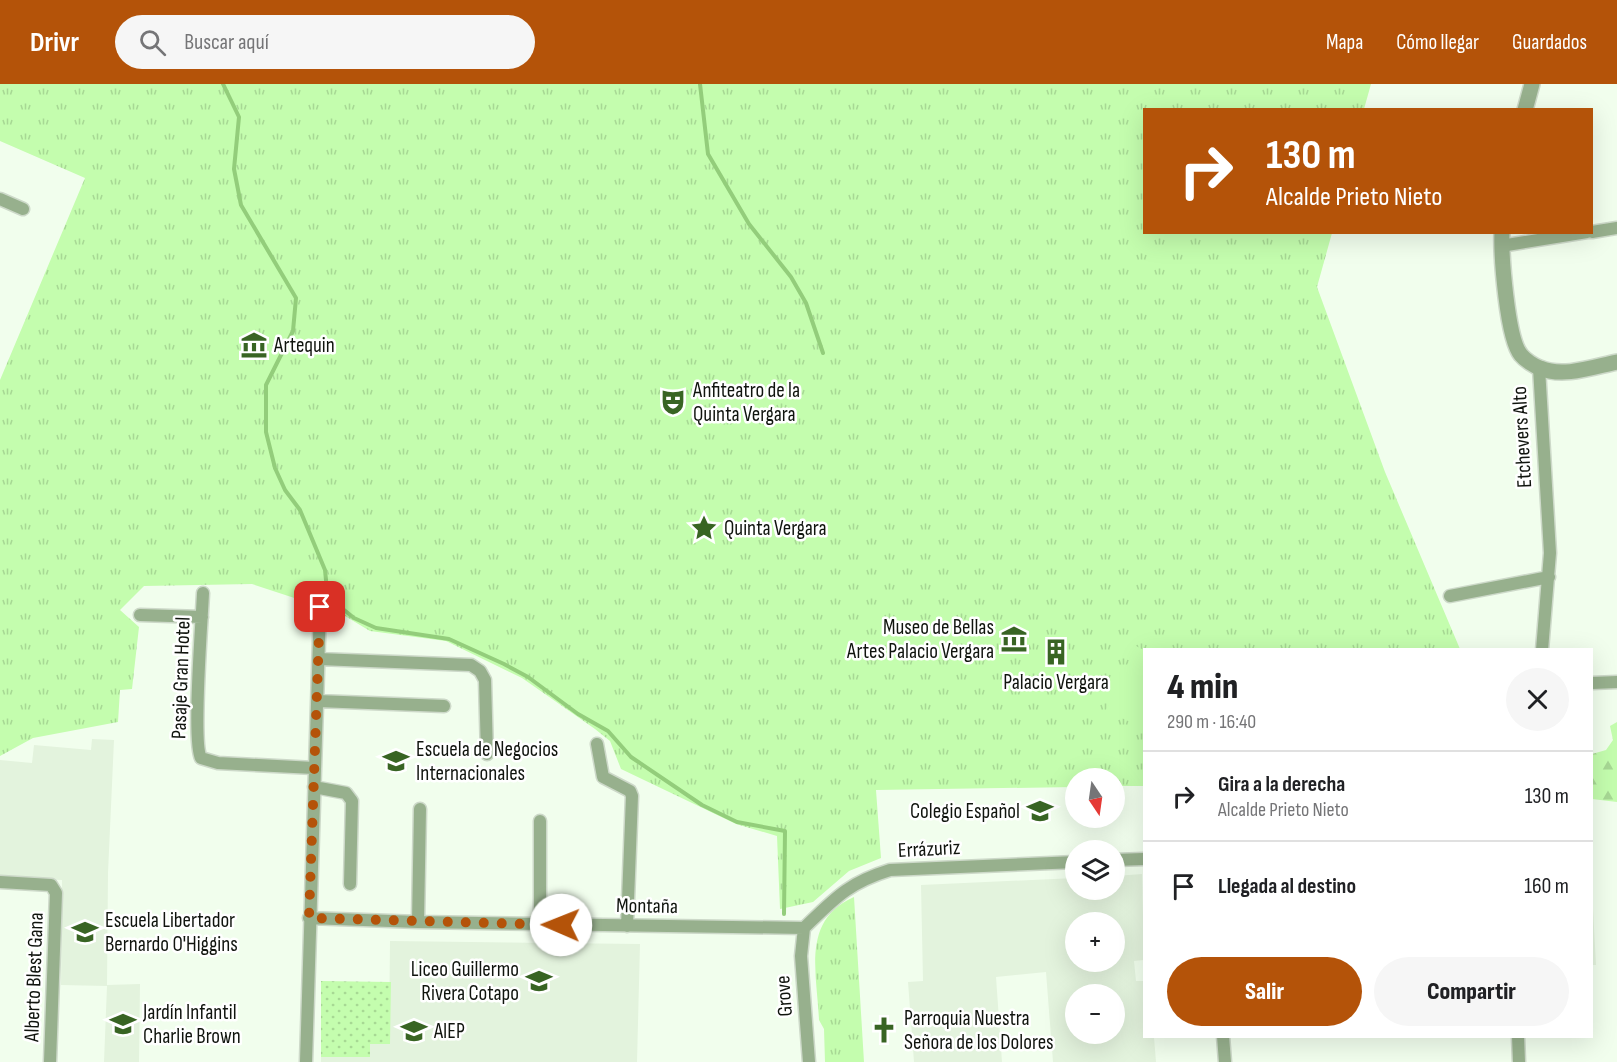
<!DOCTYPE html>
<html lang="es">
<meta charset="utf-8">
<style>
:root{--surface:#fff;--page:#f6f6f6;--text:#202124;--muted:#757577;--line:#e0e0e0;--accent:#b45309}
body{margin:0;font-family:"Sofia Sans Condensed",sans-serif;background:var(--page);color:var(--text);height:100vh;display:flex;flex-direction:column;font-size:22px;white-space:nowrap}
*{box-sizing:border-box;margin:0}
p{font-size:20px;color:var(--muted)}
.icon{flex:none;width:33px;height:33px;fill:none;stroke:currentColor;stroke-width:2;stroke-linecap:round;stroke-linejoin:round}
.map{position:relative;flex:1;overflow:hidden}
.drawer{position:absolute;left:1143px;top:564px;width:450px;height:390px;display:flex;flex-direction:column;background:var(--surface);border-radius:0px;box-shadow:0 6px 24px #0002}
.drawer>*{flex:none}
.banner{position:absolute;left:1143px;top:24px;width:450px;height:126px;border-radius:0px;box-shadow:0 6px 24px #0002;background:#b45309;color:#fff;overflow:hidden}
.needle{width:39px;rotate:167deg}
.tools{position:absolute;left:1065px;top:684px;display:grid;gap:12px}
.tools a{display:grid;place-items:center;width:60px;height:60px;border-radius:50%;background:var(--surface);box-shadow:0 6px 24px #0002;font-size:30px}
.pin{position:absolute;display:grid;place-items:center;width:51px;height:51px;color:#fff;margin:-26px;border-radius:12px;box-shadow:0 3px 9px #0006}
.me{position:absolute;width:66px;margin:-33px;rotate:271deg;stroke-linejoin:round;filter:drop-shadow(0 0 4px #0008)}
.turn{display:flex;align-items:center;gap:21px;height:126px;padding:0 24px;font-size:27px}
.turn .icon{width:78px;height:78px;stroke-width:2.5}
.turn b{display:block;font-size:42px;line-height:51px}
.round{display:grid;place-items:center;flex:none;width:63px;height:63px;border-radius:32px;background:var(--page)}
.headline{display:flex;align-items:center;justify-content:space-between;height:102px;padding:0 24px}
h1{font-size:36px;font-weight:800;line-height:45px}
.button{display:flex;gap:12px;margin-top:auto;padding:12px 24px}
.button a{flex:1;height:69px;border-radius:36px;background:var(--accent);color:#fff;font-size:24px;font-weight:800;line-height:69px;text-align:center}
.button a+a{background:var(--page);color:var(--text)}
ul{padding:0;list-style:none}
li{display:flex;align-items:center;gap:18px;height:90px;padding:0 24px;border-top:2px solid var(--line)}
li div{flex:1}
li b{display:block;font-size:22px}
li em{font-style:normal}
header{display:flex;align-items:center;gap:36px;box-sizing:border-box;height:84px;padding:0 30px;background:var(--accent);color:#fff}
header strong{font-size:28px}
nav{display:flex;gap:33px;margin-inline-start:auto;font-size:21px}
.search{width:420px;height:54px;background:var(--page);display:flex;align-items:center;gap:15px;box-sizing:border-box;padding:0 21px;border-radius:33px;color:var(--muted);font-size:22px}
.map>svg:first-child{display:block}
</style>
<header>
<strong>Drivr</strong>
<div class="search"><svg class="icon" aria-label="search" viewBox="0 0 24 24"><circle cx="10" cy="10" r="6"/><path d="M15 15l6 6"/></svg>Buscar aquí</div>
<nav><a>Mapa</a><a>Cómo llegar</a><a>Guardados</a></nav>
</header>
<div class="map">
<svg width="1617" height="978" viewBox="0 0 1617 978">
<defs>
<pattern id="grass-dots" width="8" height="8" patternUnits="userSpaceOnUse" patternTransform="scale(1.5)"><rect width="8" height="8" fill="#c4fdae"/><path d="M2 2h.1M6 6h.1" fill="none" stroke="#a7d894" stroke-width="1.8" stroke-linecap="round"/></pattern>
<pattern id="forest-firs" width="22" height="20" patternUnits="userSpaceOnUse" patternTransform="scale(1.5)"><rect width="22" height="20" fill="#c4fdae"/><path d="M5 1l3.5 6h-7zM16 11l3.5 6h-7z" fill="#a7d894"/></pattern>
<pattern id="park-tufts" width="24" height="20" patternUnits="userSpaceOnUse" patternTransform="scale(1.5)"><rect width="24" height="20" fill="#c4fdae"/><path d="M3 7l-1-3M5 7V3M7 7l1-3M15 17l-1-3M17 17v-4M19 17l1-3" fill="none" stroke="#a7d894"/></pattern>
</defs>
<rect width="100%" height="100%" fill="#f1feed"/>
<path fill="#e3f3dd" fill-rule="evenodd" d="M92 655 114 656 108 789 107 901 140 900 139 978H104L107 902 61 901 62 796 0 794V676L32 679 34 661 91 666Z
M1142 790 1144 876 1134 877 1136 897H1144V952L1154 953 1156 978H1053L1046 888 996 893 1002 978H914L908 898 923 897 921 801 1075 794 1076 806H1114L1115 792ZM1076 838H1114V878H1076ZM1114 910V950H1076V910Z
M1592 806 1596 881H1592Z
M390 857 640 860 637 978H321V973H369L370 960H389Z"/>
<path fill="url(#grass-dots)" d="M321 897 391 898 390 960H370V973H321Z"/>
<path fill="url(#forest-firs)" d="M1617 638V718L1592 715V670L1606 666 1613 656 1610 642Z"/>
<path fill="url(#park-tufts)" d="M0 0H1371L1364 25 1144 26V148L1332 149 1317 203 1385 388 1460 565 1144 566V702H1115L1114 694H1076L1075 703 876 706 881 774 849 787 813 818 780 825 777 752 736 740 621 685 610 657 595 645 522 594 446 557 370 547 340 529 252 500 144 502 120 526 139 543 132 605 120 606 118 638 33 654 0 672V296L85 94 0 57Z
M854 813 864 978H825L824 945 819 936C817 889 801 836 854 813Z"/>
<path fill="#c4fdae" d="M1136 562 1144 566V645L1106 626Z"/>
<g fill="none" stroke-linecap="round" stroke-linejoin="round">
<path stroke="#93cd7b" stroke-width="4" d="M223 0 239 33 234 85 241 121 296 214 293 247 266 301V348L275 384 285 406 300 426 325 486 327 506 333 517 354 534 376 544 449 555 504 580 528 593 578 630 608 647 631 673 702 721 737 738 785 747 784 830
M700 0 708 70 749 140 791 193 806 219 823 269"/>
<g stroke="#cdd9c9" stroke-width="15">
<path id="minor" d="M0 115 23 125
M1592 148 1617 144
M1501 162 1587 148
M1539 284 1550 469 1542 566
M203 509C202 535 192 658 201 674L218 679 314 684
M1450 512 1549 493
M140 531 202 533
M319 575 471 581 480 587 485 596 487 670
M1592 599 1617 598
M318 617 444 622
M597 660 603 693 630 707 632 712 627 842
M314 703 346 709 352 717 350 800
M1114 776 1144 775
M0 798 51 801 56 809 50 978
M309 834 418 838 804 844
M418 838 420 725
M540 840V737
M804 844C835 814 848 799 890 786L1076 778
M804 844 801 872 809 978
M1223 952 1225 978
M1518 952 1519 978
M306 978 320 523"/>
</g>
<g stroke="#cdd9c9" stroke-width="18">
<path id="tertiary" d="M1525 26 1532 0
M1502 148C1501 171 1507 255 1521 271 1525 276 1534 282 1540 284 1563 294 1593 283 1617 278"/>
</g>
<use href="#minor" stroke="#97b08d" stroke-width="12"/>
<use href="#tertiary" stroke="#97b08d" stroke-width="15"/>
</g>
<g fill="none" stroke-linecap="round" stroke-linejoin="round">
<path stroke="#b45309" stroke-width="10" stroke-dasharray="0 18" d="M320 523 309 834 561 841"/>
</g>
<defs>
<g id="museum-bare" transform="scale(2.07)"><path d="M0-6L6-3V-2H-6V-3ZM-5-1h2V3h-2ZM-1-1h2V3h-2ZM3-1h2V3H3ZM-6 4H6V6H-6Z" fill="#386423" stroke="#fff" stroke-width="2.5" paint-order="stroke"/></g>
<g id="theatre-bare" transform="scale(2.07)"><path d="M-5-5.5Q0-4 5-5.5V0Q5 5 0 6Q-5 5-5 0ZM-3.3-2.5H-1v1.5H-3.3ZM1-2.5H3.3v1.5H1ZM-2.8 1Q0 5.5 2.8 1Z" fill="#386423" stroke="#fff" stroke-width="2.5" paint-order="stroke"/></g>
<g id="sight-bare" transform="scale(2.07)"><path d="M0-6L1.8-2.2L6-1.7L2.9 1.2L3.7 5.4L0 3.3L-3.7 5.4L-2.9 1.2L-6-1.7L-1.8-2.2Z" fill="#386423" stroke="#fff" stroke-width="2.5" paint-order="stroke"/></g>
<g id="building-bare" transform="scale(2.07)"><path d="M-4-6H4V6H1V3H-1V6H-4ZM-2.5-4.3h1.7v1.8h-1.7ZM.8-4.3h1.7v1.8H.8ZM-2.5-1h1.7V.8h-1.7ZM.8-1h1.7V.8H.8Z" fill="#386423" stroke="#fff" stroke-width="2.5" paint-order="stroke"/></g>
<g id="university-bare" transform="scale(2.07)"><path d="M0-5L7-2L0 1L-7-2ZM-4 1L0 2.5L4 1V4Q0 6-4 4Z" fill="#386423" stroke="#fff" stroke-width="2.5" paint-order="stroke"/></g>
<g id="school-bare" transform="scale(2.07)"><path d="M0-5L7-2L0 1L-7-2ZM-4 1L0 2.5L4 1V4Q0 6-4 4Z" fill="#386423" stroke="#fff" stroke-width="2.5" paint-order="stroke"/></g>
<g id="church-bare" transform="scale(2.07)"><path d="M-1.2-6h2.4v3.5h3.3v2.4h-3.3V6h-2.4V-.1h-3.3v-2.4h3.3Z" fill="#386423" stroke="#fff" stroke-width="2.5" paint-order="stroke"/></g>
</defs>
<g fill-rule="evenodd">
<use href="#museum-bare" x="254" y="261"/>
<use href="#theatre-bare" x="673" y="318"/>
<use href="#sight-bare" x="704" y="444"/>
<use href="#museum-bare" x="1014" y="555"/>
<use href="#building-bare" x="1056" y="568"/>
<use href="#university-bare" x="396" y="677"/>
<use href="#school-bare" x="1040" y="727"/>
<use href="#school-bare" x="85" y="848"/>
<use href="#school-bare" x="539" y="897"/>
<use href="#school-bare" x="123" y="940"/>
<use href="#church-bare" x="884" y="946"/>
<use href="#university-bare" x="414" y="947"/>
</g>
<g text-anchor="middle" dominant-baseline="central" stroke-width="5" stroke-linejoin="round" paint-order="stroke">
<g font-size="21" fill="#10140e" stroke="#fff" text-anchor="start">
<text x="274" y="261">Artequin</text>
<text x="693" y="306">Anfiteatro de la<tspan x="693" dy="24">Quinta Vergara</tspan></text>
<text x="724" y="444">Quinta Vergara</text>
<text x="994" y="543" text-anchor="end">Museo de Bellas<tspan x="994" dy="24">Artes Palacio Vergara</tspan></text>
<text x="1056" y="598" text-anchor="middle">Palacio Vergara</text>
<text x="416" y="665">Escuela de Negocios<tspan x="416" dy="24">Internacionales</tspan></text>
<text x="1020" y="727" text-anchor="end">Colegio Español</text>
<text x="105" y="836">Escuela Libertador<tspan x="105" dy="24">Bernardo O'Higgins</tspan></text>
<text x="519" y="885" text-anchor="end">Liceo Guillermo<tspan x="519" dy="24">Rivera Cotapo</tspan></text>
<text x="143" y="928">Jardín Infantil<tspan x="143" dy="24">Charlie Brown</tspan></text>
<text x="904" y="934">Parroquia Nuestra<tspan x="904" dy="24">Señora de los Dolores</tspan></text>
<text x="434" y="947">AIEP</text>
</g>
<g font-size="21" fill="#10140e" stroke="#fff">
<text transform="translate(1522 353) rotate(-93)">Etchevers Alto</text>
<text transform="translate(181 594) rotate(-88)">Pasaje Gran Hotel</text>
<text transform="translate(929 765) rotate(-3)">Errázuriz</text>
<text transform="translate(647 822) rotate(1)">Montaña</text>
<text transform="translate(34 893) rotate(-88)">Alberto Blest Gana</text>
<text transform="translate(784 912) rotate(-94)">Grove</text>
</g>
</g>
</svg>
<div class="tools">
<a><svg class="needle" viewBox="-14 -14 28 28"><path d="M0-13l5 13h-10z" fill="#e53935"/><path d="M0 13l5-13h-10z" fill="#757577"/></svg></a>
<a><svg class="icon" aria-label="layers" viewBox="0 0 24 24"><path d="M12 4l9 5-9 5-9-5zM3 14l9 5 9-5"/></svg></a>
<a>+</a>
<a>−</a>
</div>
<div class="pin" style="left:320px;top:523px;background:#d93025"><svg class="icon" aria-label="arrive" viewBox="0 0 24 24"><path d="M6 21V4h12l-3 4 3 4H6"/></svg></div>
<svg class="me" style="left:561px;top:841px" viewBox="-20 -20 40 40"><circle r="19" fill="#fff"/><path d="M0-13L10 11 0 6-10 11z" fill="#b45309"/></svg>
<div class="banner">
<div class="turn"><svg class="icon" aria-label="right" viewBox="0 0 24 24"><path d="M7 20v-9h11M14 6l5 5-5 5"/></svg><div><b>130 m</b>Alcalde Prieto Nieto</div></div>
</div>
<section class="drawer">
<div class="headline"><div><h1>4 min</h1><p>290 m · 16:40</p></div><a class="round"><svg class="icon" aria-label="close" viewBox="0 0 24 24"><path d="M6 6l12 12M18 6L6 18"/></svg></a></div>
<ul>
<li><svg class="icon" aria-label="right" viewBox="0 0 24 24"><path d="M7 20v-9h11M14 6l5 5-5 5"/></svg><div><b>Gira a la derecha</b><p>Alcalde Prieto Nieto</p></div><em>130 m</em></li>
<li><svg class="icon" aria-label="arrive" viewBox="0 0 24 24"><path d="M6 21V4h12l-3 4 3 4H6"/></svg><div><b>Llegada al destino</b></div><em>160 m</em></li>
</ul>
<div class="button"><a>Salir</a><a>Compartir</a></div>
</section>
</div>
